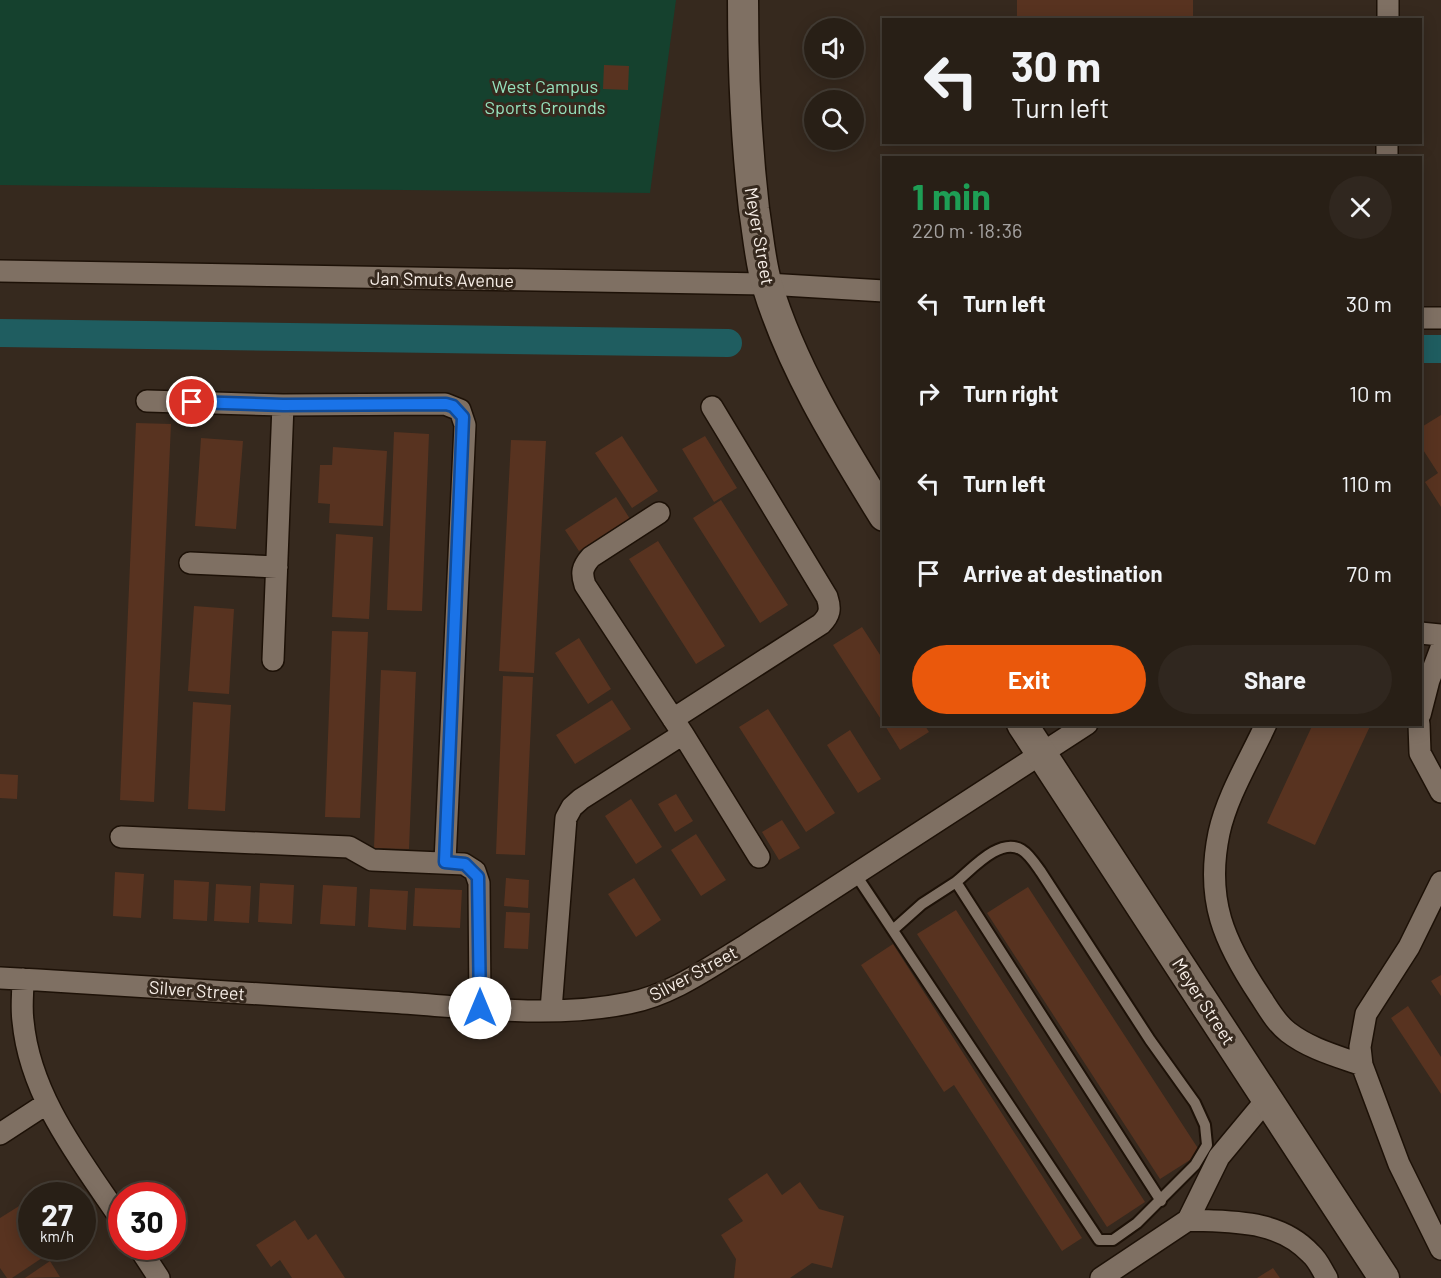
<!DOCTYPE html>
<meta charset="utf-8">
<style>
:root{--surface:#281f16;--page:#30271f;--text:#f1f3f6;--muted:#a5a2a1;--line:#443d35;--accent:#ea580c}
body{margin:0;font-family:Barlow,sans-serif;background:var(--page);color:var(--text);height:100vh;display:flex;flex-direction:column;font-size:22px;white-space:nowrap}
*{box-sizing:border-box;margin:0}
p{font-size:20px;color:var(--muted)}
.icon{flex:none;width:33px;height:33px;fill:none;stroke:currentColor;stroke-width:2;stroke-linecap:round;stroke-linejoin:round}
.map{position:relative;flex:1;overflow:hidden}
.drawer{position:absolute;left:882px;top:156px;width:540px;height:570px;display:flex;flex-direction:column;background:var(--surface);border-radius:0px;box-shadow:0 3px 15px #0003,0 0 0 2px var(--line)}
.drawer>*{flex:none}
.hud{position:absolute;left:882px;top:18px;width:540px;height:126px;border-radius:0px;box-shadow:0 3px 15px #0003,0 0 0 2px var(--line);background:#281f16;color:var(--text);overflow:hidden}
.buttons{position:absolute;left:804px;top:18px;display:grid;gap:12px}
.buttons a{display:grid;place-items:center;width:60px;height:60px;border-radius:50%;background:var(--surface);box-shadow:0 3px 15px #0003,0 0 0 2px var(--line);font-size:30px}
.speed{position:absolute;left:18px;top:1182px;display:flex;gap:12px;font-size:30px;font-weight:700;text-align:center}
.speed>*{display:grid;place-content:center;width:78px;height:78px;border-radius:50%;background:var(--surface);box-shadow:0 3px 15px #0003,0 0 0 2px var(--line);line-height:1}
.speed small{font-size:15px;font-weight:400}
.speed .limit{border:9px solid #d22;background:#fff;color:#111}
.pin{position:absolute;display:grid;place-items:center;width:51px;height:51px;color:#fff;margin:-26px;border:3px solid #fff;border-radius:50%;box-shadow:0 2px 6px #0007}
.me{position:absolute;width:66px;margin:-33px;rotate:0deg;stroke-linejoin:round;filter:drop-shadow(0 0 4px #0008)}
.turn{display:flex;align-items:center;gap:21px;height:126px;padding:0 30px;font-size:27px}
.turn .icon{width:78px;height:78px;stroke-width:2.5}
.turn b{display:block;font-size:42px;line-height:51px}
.round{display:grid;place-items:center;flex:none;width:63px;height:63px;border-radius:32px;background:var(--page)}
.head{display:flex;align-items:center;justify-content:space-between;height:102px;padding:0 30px}
h1{font-size:36px;font-weight:700;line-height:45px;color:#1e9e55}
.cta{display:flex;gap:12px;margin-top:auto;padding:12px 30px}
.cta a{flex:1;height:69px;border-radius:36px;background:var(--accent);color:#fff;font-size:24px;font-weight:700;line-height:69px;text-align:center}
.cta a+a{background:var(--page);color:var(--text)}
ul{padding:0;list-style:none}
li{display:flex;align-items:center;gap:18px;height:90px;padding:0 30px}
li div{flex:1}
li b{display:block;font-size:22px}
li em{font-style:normal}
.map>svg:first-child{display:block}
</style>
<div class="map">
<svg width="1441" height="1278" viewBox="0 0 1441 1278">
<rect width="100%" height="100%" fill="#36291e"/>
<path fill="#15412e" d="M0 0H676L650 193 0 185Z"/>
<g fill="none" stroke-linecap="round" stroke-linejoin="round">
<path stroke="#1f5d60" stroke-width="28" d="M0 333 728 343
M1420 349H1441"/>
</g>
<path fill="#583320" d="M1017 0H1193V20H1017Z
M604 65 629 66 628 90 603 89Z
M1441 415V507L1425 482 1438 473 1420 445V428Z
M136 423 171 424 154 802 120 800Z
M394 432 429 434 422 611 387 610Z
M622 436 658 491 632 508 595 453Z
M705 436 737 488 714 502 682 449Z
M201 438 243 441 236 529 195 526Z
M511 440 546 441 534 673 499 671Z
M333 447 387 451 383 526 329 523 330 504 318 503 320 465H332Z
M616 497 630 519 579 551 565 530Z
M721 500 788 605 760 623 693 518Z
M336 534 373 537 369 619 332 617Z
M658 541 725 646 696 664 629 559Z
M194 606 234 609 229 694 188 691Z
M862 627 884 661V724L833 645Z
M332 631 368 632 360 818 325 817Z
M579 638 611 689 588 704 555 653Z
M381 670 416 672 409 849 374 848Z
M503 676 533 677 525 855 496 854Z
M612 700 631 729 575 764 556 735Z
M193 702 231 705 225 811 188 809Z
M768 709 835 813 806 832 739 727Z
M884 724H924L929 732 900 750Z
M1313 724H1371L1315 845 1267 823Z
M850 730 881 779 858 793 827 745Z
M0 774 18 775 17 799 0 798Z
M676 794 693 821 675 832 658 804Z
M631 799 662 847 636 864 605 816Z
M782 820 800 848 779 860 762 832Z
M696 834 726 880 701 896 671 850Z
M115 872 144 874 141 918 113 916Z
M506 878 529 880 528 908 504 906Z
M634 878 661 920 636 937 608 894Z
M174 880 209 882 207 921 173 919Z
M260 883 294 885 292 924 258 922Z
M216 884 251 886 249 923 214 921Z
M323 885 357 887 355 926 320 924Z
M1028 887 1201 1153 1160 1179 987 913Z
M415 888 462 890 460 928 413 926Z
M370 889 408 891 406 930 368 927Z
M956 910 1145 1202 1107 1227 917 934Z
M506 912 530 913 528 949 504 948Z
M893 944 1082 1238 1062 1251 954 1085 944 1092 861 965Z
M1441 975V996L1431 981Z
M1408 1006 1441 1057V1094L1391 1018Z
M767 1173 782 1195 800 1182 819 1209 844 1216 832 1268 812 1263 790 1278H734L736 1259 721 1235 743 1221 728 1199Z
M32 1198V1246H60L12 1278H7L0 1268V1218Z
M295 1220 308 1240 316 1234 345 1278H292L280 1260 271 1267 256 1245Z
M50 1261 60 1277 25 1278Z
M1273 1268 1280 1278H1257Z"/>
<g fill="none" stroke-linecap="round" stroke-linejoin="round">
<g stroke="#1d1107" stroke-width="14">
<path id="lane" d="M856 875 1099 1240H1113L1137 1223 1195 1165 1207 1145 1205 1125 1195 1103 1150 1040 1041 872C1036 865 1029 854 1022 850 1000 836 971 870 956 882L1161 1201
M894 929 922 904 956 882"/>
</g>
<g stroke="#1d1107" stroke-width="24">
<path id="street" d="M1388 20V0
M1387 158V142
M0 271 767 284 884 291
M1420 318H1441
M147 401 283 405 445 404 460 410 465 425 445 862
M659 513 591 557C582 567 581 573 585 585L683 734 759 857
M190 563 277 567
M1420 633 1441 635
M273 660 283 405
M1420 715 1429 680 1441 648
M673 719 821 624C830 615 831 609 827 597L712 407
M1266 724C1250 759 1227 796 1219 833 1205 900 1224 942 1260 996 1268 1008 1276 1023 1288 1032 1310 1049 1337 1056 1362 1065
M1419 724 1420 753 1441 792
M121 837 349 847 372 860 464 864 475 871 479 883 480 1008
M1441 882 1409 947 1366 1014 1360 1047 1362 1065 1399 1164 1441 1249
M0 978C130 985 260 994 389 1002 468 1007 552 1019 629 1003 671 995 707 969 743 947L1087 724
M23 979C23 993 21 1007 23 1021 30 1097 81 1160 122 1221
M551 1010 566 818 572 807 581 799 683 734
M0 1134 46 1104
M1188 1220C1231 1222 1279 1219 1311 1254 1318 1260 1322 1270 1327 1278
M138 1246 159 1278
M1101 1278 1188 1220 1219 1157 1268 1098"/>
</g>
<g stroke="#1d1107" stroke-width="33">
<path id="secondary" d="M743 0C743 70 746 139 754 209 758 234 760 261 767 285 792 368 839 443 884 516
M1022 724 1384 1278"/>
</g>
<use href="#lane" stroke="#7f7063" stroke-width="10"/>
<use href="#street" stroke="#7f7063" stroke-width="21"/>
<use href="#secondary" stroke="#7f7063" stroke-width="30"/>
</g>
<g fill="none" stroke-linecap="round" stroke-linejoin="round">
<g stroke="#114b97" stroke-width="15">
<path id="route" d="M192 402 283 405 446 404 453 406 463 417 445 862 465 864 478 877 480 1008"/>
</g>
<use href="#route" stroke="#1a73e8" stroke-width="10"/>
</g>
<g text-anchor="middle" dominant-baseline="central" stroke-width="6" stroke-linejoin="round" paint-order="stroke">
<g font-size="18" fill="#96e2bd" stroke="#36291e">
<text x="545" y="86">West Campus<tspan x="545" dy="21">Sports Grounds</tspan></text>
</g>
<g font-size="18" fill="#f8efe8" stroke="#36291e">
<text transform="translate(760 236) rotate(80)">Meyer Street</text>
<text transform="translate(442 279) rotate(1)">Jan Smuts Avenue</text>
<text transform="translate(693 973) rotate(-28)">Silver Street</text>
<text transform="translate(197 990) rotate(4)">Silver Street</text>
<text transform="translate(1204 1001) rotate(57)">Meyer Street</text>
</g>
</g>
</svg>
<div class="buttons">
<a><svg class="icon" aria-label="sound" viewBox="0 0 24 24"><path d="M4 9h4l5-4v14l-5-4H4zM17 9q2 3 0 6"/></svg></a>
<a><svg class="icon" aria-label="search" viewBox="0 0 24 24"><circle cx="10" cy="10" r="6"/><path d="M15 15l6 6"/></svg></a>
</div>
<div class="speed"><div>27<small>km/h</small></div><div class="limit">30</div></div>
<div class="pin" style="left:192px;top:402px;background:#d93025"><svg class="icon" aria-label="arrive" viewBox="0 0 24 24"><path d="M6 21V4h12l-3 4 3 4H6"/></svg></div>
<svg class="me" style="left:480px;top:1008px" viewBox="-20 -20 40 40"><circle r="19" fill="#fff"/><path d="M0-13L10 11 0 6-10 11z" fill="#1a73e8"/></svg>
<div class="hud">
<div class="turn"><svg class="icon" aria-label="left" viewBox="0 0 24 24"><path d="M17 20v-9H6M10 6l-5 5 5 5"/></svg><div><b>30 m</b>Turn left</div></div>
</div>
<section class="drawer">
<div class="head"><div><h1>1 min</h1><p>220 m · 18:36</p></div><a class="round"><svg class="icon" aria-label="close" viewBox="0 0 24 24"><path d="M6 6l12 12M18 6L6 18"/></svg></a></div>
<ul>
<li><svg class="icon" aria-label="left" viewBox="0 0 24 24"><path d="M17 20v-9H6M10 6l-5 5 5 5"/></svg><div><b>Turn left</b></div><em>30 m</em></li>
<li><svg class="icon" aria-label="right" viewBox="0 0 24 24"><path d="M7 20v-9h11M14 6l5 5-5 5"/></svg><div><b>Turn right</b></div><em>10 m</em></li>
<li><svg class="icon" aria-label="left" viewBox="0 0 24 24"><path d="M17 20v-9H6M10 6l-5 5 5 5"/></svg><div><b>Turn left</b></div><em>110 m</em></li>
<li><svg class="icon" aria-label="arrive" viewBox="0 0 24 24"><path d="M6 21V4h12l-3 4 3 4H6"/></svg><div><b>Arrive at destination</b></div><em>70 m</em></li>
</ul>
<div class="cta"><a>Exit</a><a>Share</a></div>
</section>
</div>
